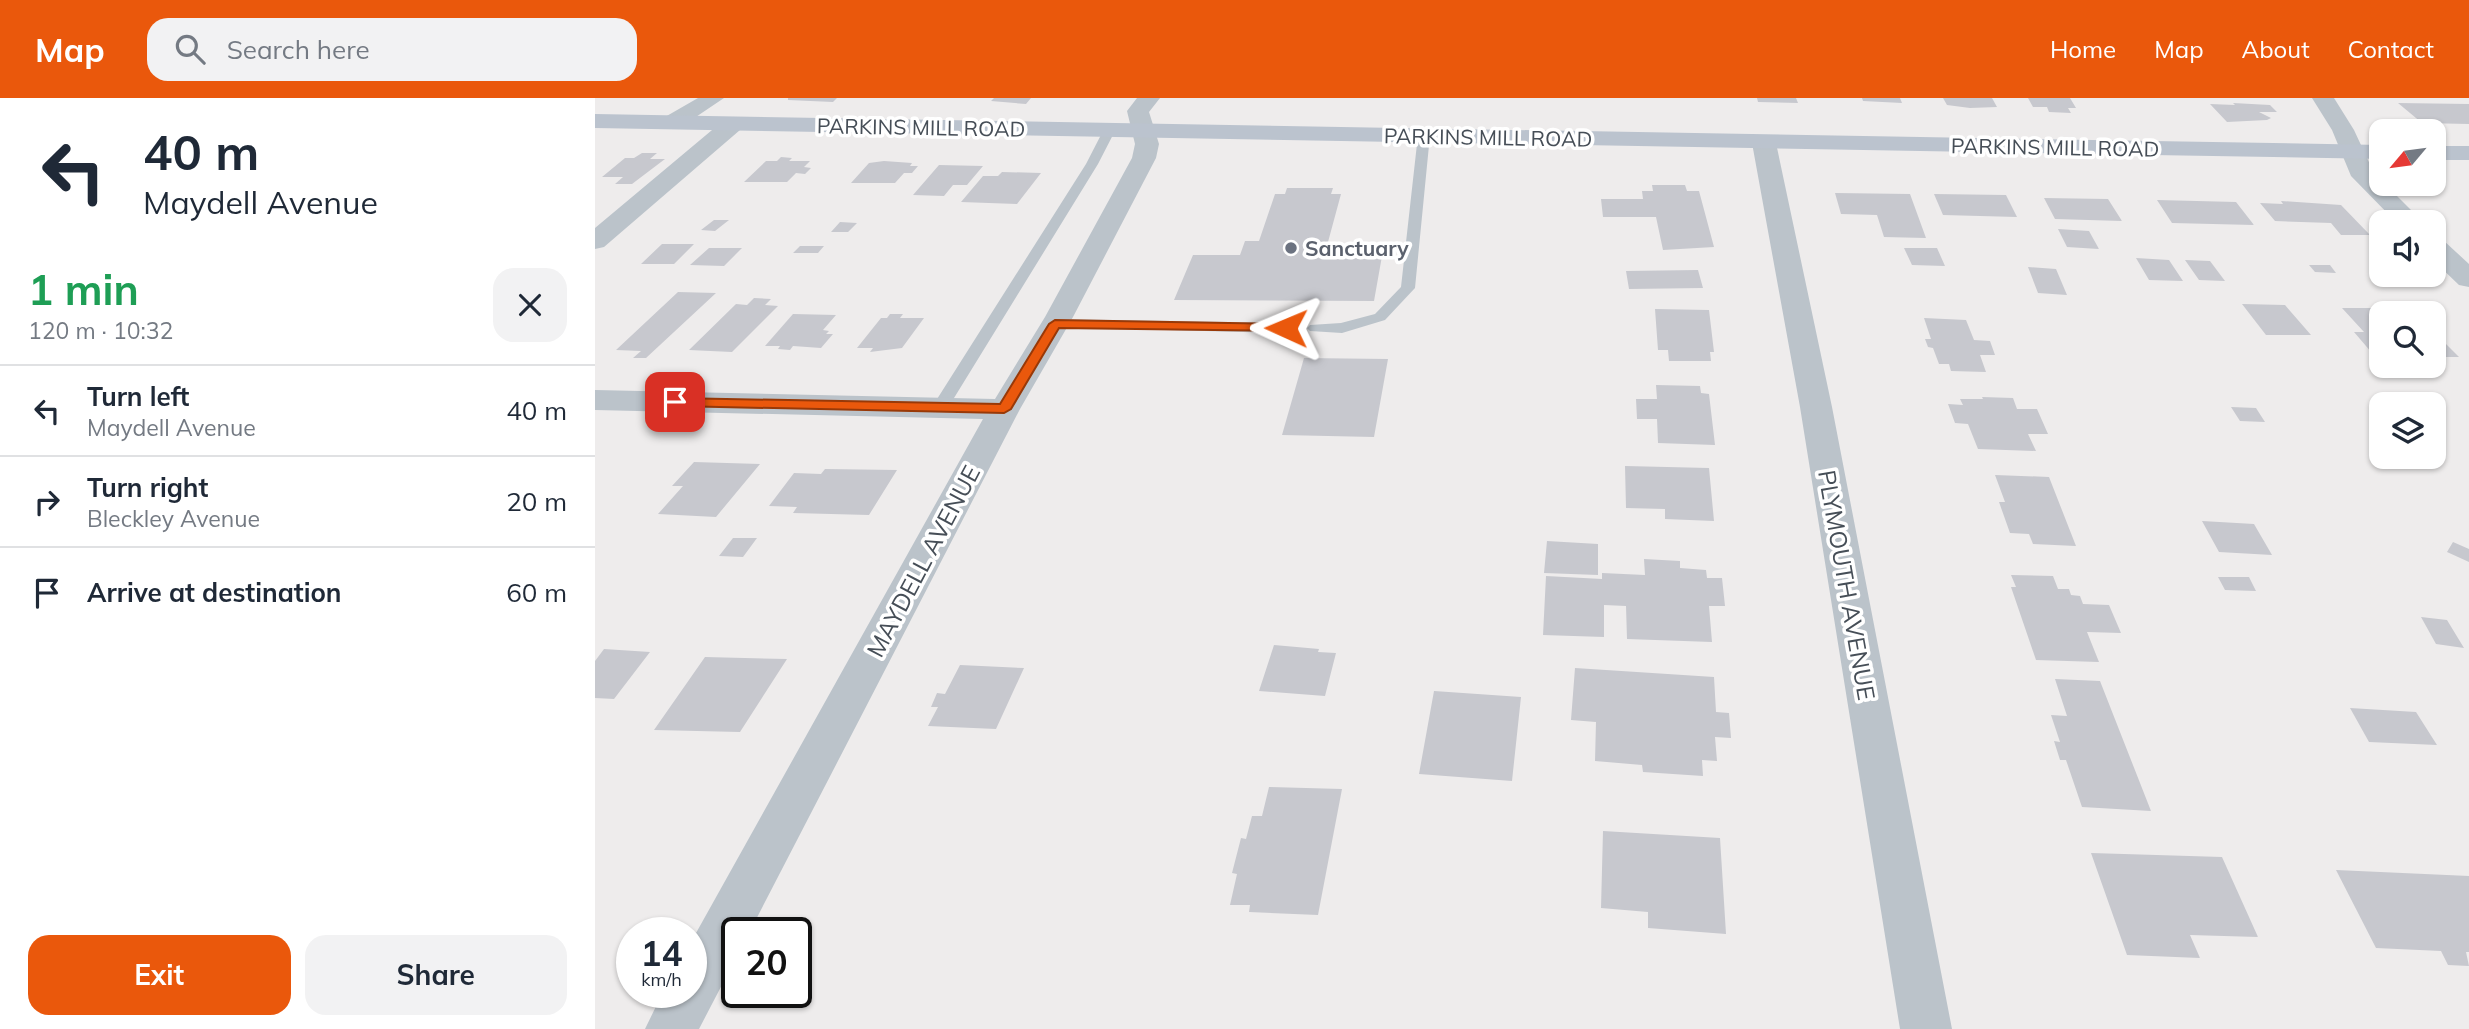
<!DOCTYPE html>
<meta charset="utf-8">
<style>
:root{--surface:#fff;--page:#f2f2f3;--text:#1f2937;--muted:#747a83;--line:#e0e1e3;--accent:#ea580c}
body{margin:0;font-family:Mulish,sans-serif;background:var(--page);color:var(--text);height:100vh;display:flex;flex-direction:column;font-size:26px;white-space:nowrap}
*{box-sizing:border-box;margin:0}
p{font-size:23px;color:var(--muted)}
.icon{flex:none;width:38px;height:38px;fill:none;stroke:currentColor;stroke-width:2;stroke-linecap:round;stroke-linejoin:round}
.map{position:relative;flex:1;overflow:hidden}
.drawer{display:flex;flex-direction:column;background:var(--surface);width:595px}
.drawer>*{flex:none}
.guide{background:#fff;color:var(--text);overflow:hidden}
.needle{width:46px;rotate:241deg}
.buttons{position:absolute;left:1774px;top:21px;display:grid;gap:14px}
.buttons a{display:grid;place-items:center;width:77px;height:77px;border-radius:14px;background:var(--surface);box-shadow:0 2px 5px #0004;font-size:35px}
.speed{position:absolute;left:21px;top:819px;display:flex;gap:14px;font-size:35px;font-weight:700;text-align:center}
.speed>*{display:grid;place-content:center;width:91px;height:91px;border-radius:50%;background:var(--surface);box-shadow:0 2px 5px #0004;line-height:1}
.speed small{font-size:18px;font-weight:400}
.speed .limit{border:4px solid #111;border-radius:10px;background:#fff;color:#111}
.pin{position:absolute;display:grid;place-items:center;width:60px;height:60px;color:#fff;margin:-30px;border-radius:14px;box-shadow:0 4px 10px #0006}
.me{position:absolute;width:77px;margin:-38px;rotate:271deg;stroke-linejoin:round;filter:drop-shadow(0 0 5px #0008)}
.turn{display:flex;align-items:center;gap:24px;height:147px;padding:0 28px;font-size:32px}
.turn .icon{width:91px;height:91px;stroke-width:2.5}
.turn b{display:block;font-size:49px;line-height:60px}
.round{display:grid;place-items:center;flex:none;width:74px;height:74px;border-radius:21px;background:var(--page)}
.head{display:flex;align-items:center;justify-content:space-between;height:119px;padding:0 28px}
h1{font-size:42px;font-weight:700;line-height:52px;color:#1e9e55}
.button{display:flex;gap:14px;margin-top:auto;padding:14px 28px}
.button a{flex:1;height:80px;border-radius:21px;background:var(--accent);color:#fff;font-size:28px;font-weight:700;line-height:80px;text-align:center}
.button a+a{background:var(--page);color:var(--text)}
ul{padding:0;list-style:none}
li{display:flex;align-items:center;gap:21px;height:91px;padding:0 28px;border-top:2px solid var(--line)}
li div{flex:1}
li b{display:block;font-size:26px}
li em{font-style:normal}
header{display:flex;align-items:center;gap:42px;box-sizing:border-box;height:98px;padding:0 35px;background:var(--accent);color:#fff}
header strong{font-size:33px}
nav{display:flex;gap:38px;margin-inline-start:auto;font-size:24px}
.search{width:490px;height:63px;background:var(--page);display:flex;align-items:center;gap:18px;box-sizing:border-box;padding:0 24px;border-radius:21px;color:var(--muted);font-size:26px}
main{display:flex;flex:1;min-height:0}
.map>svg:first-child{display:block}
</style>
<header>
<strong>Map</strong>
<div class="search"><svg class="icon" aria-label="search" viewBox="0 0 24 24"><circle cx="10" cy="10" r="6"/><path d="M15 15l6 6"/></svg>Search here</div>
<nav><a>Home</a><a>Map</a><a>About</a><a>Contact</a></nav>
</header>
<main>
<section class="drawer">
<div class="guide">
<div class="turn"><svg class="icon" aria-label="left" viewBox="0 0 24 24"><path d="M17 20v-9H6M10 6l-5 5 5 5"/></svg><div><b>40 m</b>Maydell Avenue</div></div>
</div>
<div class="head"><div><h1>1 min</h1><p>120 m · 10:32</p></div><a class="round"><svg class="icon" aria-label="close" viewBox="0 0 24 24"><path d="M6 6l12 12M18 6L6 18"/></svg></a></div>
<ul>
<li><svg class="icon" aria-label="left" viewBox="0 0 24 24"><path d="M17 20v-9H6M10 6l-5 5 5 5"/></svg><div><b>Turn left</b><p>Maydell Avenue</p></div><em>40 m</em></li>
<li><svg class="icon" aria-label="right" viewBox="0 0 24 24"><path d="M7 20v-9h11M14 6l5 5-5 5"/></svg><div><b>Turn right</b><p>Bleckley Avenue</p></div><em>20 m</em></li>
<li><svg class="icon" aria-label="arrive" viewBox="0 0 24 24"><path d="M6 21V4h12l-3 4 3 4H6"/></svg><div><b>Arrive at destination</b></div><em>60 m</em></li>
</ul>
<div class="button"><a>Exit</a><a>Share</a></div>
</section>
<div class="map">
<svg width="1874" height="931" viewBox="0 0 1874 931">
<rect width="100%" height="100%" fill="#eeecec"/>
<path fill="#c7c8ce" d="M193 0H242L238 4 193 2Z
M399 0H436L431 6 396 3Z
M1162 0H1201L1203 5 1163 4Z
M1267 0H1305L1307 5 1268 3Z
M1348 0H1397L1402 9 1375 10 1352 7Z
M1433 0H1475L1481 10H1473L1476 15 1454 14 1452 9H1438Z
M1638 5 1675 7 1682 14H1664L1676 20 1672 22 1632 24 1615 6 1640 7Z
M1803 5 1874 6V26L1827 25Z
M47 55H62L55 61H70L37 86H20L28 79H7L30 60H39Z
M186 59 197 60 194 63H215L209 69 216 70 210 76 201 75 192 84H149L171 63H182Z
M289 63 317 65 315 68H323L317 75H309L300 85H256L274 65Z
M344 67 388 68 372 87H358L349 98 318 97Z
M407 74 446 75 422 106 366 104 388 78H403Z
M1057 87H1090L1092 93H1104L1119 149 1068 152 1061 119H1008L1006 101H1048L1047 93H1058Z
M692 90H738L736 96H746L733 144H746L743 158H787L779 203 579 202 598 157H645L650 143H664L680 96H690Z
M1240 95 1315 96 1331 140 1289 139 1282 117 1246 116Z
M1339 96 1411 97 1422 119 1348 117Z
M1449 100 1513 101 1527 123 1460 121Z
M1562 102 1641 104 1659 127 1577 125Z
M1686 103 1746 107 1775 137H1746L1736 125 1680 123 1665 105 1688 106Z
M119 122H134L120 133 106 132Z
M245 124 262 125 253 134H236Z
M1463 131 1494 133 1504 151 1472 149Z
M67 146H99L79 166H46Z
M205 148H229L223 155H198Z
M114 150H147L129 168 95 167Z
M1309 150H1342L1350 168 1317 167Z
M1541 160 1574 162 1588 183 1554 182Z
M1590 162 1615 163 1630 183 1604 182Z
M1714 167H1735L1741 175 1720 174Z
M1433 169 1461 171 1472 197 1443 195Z
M1103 172 1108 190 1034 191 1031 173Z
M83 194 121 195 51 260H38L46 253 21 252Z
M159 200 176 201 170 207 183 208 137 254 94 252 141 206 152 207Z
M1647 206 1690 207 1716 237H1671Z
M1747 210H1814L1820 215H1787V255H1777L1759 234H1769Z
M1060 211 1114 212 1119 254H1115L1116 263H1074L1073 252H1063Z
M198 216 241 217 228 232 234 233 231 236H238L226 250 198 248 195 252 183 251 185 248H170Z
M295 216H308L305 220H329L307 250 275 254 278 250H262L286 220H292Z
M1329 220 1371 222 1379 242 1395 243 1400 257H1385L1391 274 1356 273 1354 266H1344L1338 250 1333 249 1330 241H1336Z
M1839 234 1864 259H1839Z
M709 260 793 261 779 339 687 337Z
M1061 287 1105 288 1106 295 1114 296 1120 347 1063 345 1062 321H1042L1041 301H1062Z
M1387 299 1418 300 1422 311H1442L1453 336H1433L1441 353 1383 351 1373 326 1360 325 1353 306 1368 307 1365 301H1388Z
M1636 309 1661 310 1670 324 1645 323Z
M99 364 165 366 121 419 63 416 88 388H77Z
M1030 368 1114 370 1119 423 1070 421V411L1031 410Z
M230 371 302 372 274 417 198 415 202 409 174 408 199 375 226 376Z
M1400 377 1454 379 1481 448 1438 446 1434 436 1415 435 1404 404H1410Z
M1607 423 1659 426 1677 457 1624 454Z
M138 440H162L148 459 124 458Z
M952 443 1003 446V477L949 475Z
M1858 444 1874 451V464L1852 454Z
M1049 461 1085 463V470L1111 472 1112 480H1127L1130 508H1114L1117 544 1032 541 1031 508 1009 507V539L948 537 951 478 1007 481V475L1050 477Z
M1416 477 1458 478 1463 491H1474L1476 497 1485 498 1488 506 1514 507 1526 535 1492 534 1504 564 1441 562 1416 489H1421Z
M1623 479H1654L1661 493 1630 492Z
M1826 519 1852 522 1869 550 1841 546Z
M679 547 724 551 723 554 741 555 730 598 664 593Z
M9 551 55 554 19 601 0 600V563Z
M110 559 192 561 145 634 59 632Z
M365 567 429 570 401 631 333 628 343 609H336L342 595 350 596Z
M980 570 1119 579 1121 614 1134 615 1136 640 1120 639 1122 663 1107 662 1108 678 1048 674 1047 667 1000 663 1001 624 976 622Z
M1460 581 1505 583 1556 713 1487 709 1471 662H1465L1459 643 1465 644 1456 617 1472 618Z
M839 593 926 599 917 683 824 676Z
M1755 610 1821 614 1842 647 1774 644Z
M674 689 747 691 723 817 654 814 655 807H635L642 776 637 775 646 740 651 741 657 718H667Z
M1008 733 1125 740 1131 836 1053 830V814L1006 810Z
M1496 755 1627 759 1663 839 1595 837 1605 860 1532 857Z
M1741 772 1874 778V854H1871L1874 868 1853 867 1846 853 1781 850Z"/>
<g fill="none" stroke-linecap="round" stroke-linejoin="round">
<path fill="#bbc3ca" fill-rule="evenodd" d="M515 27 521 31 503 66 351 313H339L337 309 491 66 509 31Z
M829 33 835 37 820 190 790 222 747 235 715 233 712 230 715 227 746 225 780 216 806 189 823 37Z
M460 221 691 225 699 230 691 235 455 229 452 226Z"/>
<path fill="#bbc3ca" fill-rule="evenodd" d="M103 0H129L86 29H70L67 24 70 19Z
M542 0H565L554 14 564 46 561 60 478 219 425 311 154 835H142V858L104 931H50L68 894H96V844L388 321 0 312V292L400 301 450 219 537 60 540 46 532 13Z
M1717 0H1739L1759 32 1779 75 1828 124H1801L1756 78 1737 32Z
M137 20 145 22 148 27 145 32 9 149 0 151V130L129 22Z
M1169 38 1177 40 1181 45 1237 309 1357 931H1305L1205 309 1157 45 1161 40Z
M1839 140 1848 142 1874 166V189L1864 187 1839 163Z"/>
<path fill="#bbc3ce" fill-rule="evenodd" d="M0 16 1787 47V61L0 30Z
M1839 48H1874V62H1839Z"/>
</g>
<path fill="#ea580c" stroke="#983908" stroke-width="2" d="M460 222 691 226 697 230 691 233 464 230 416 311 409 315 80 308 73 304 80 300 405 306 454 226Z"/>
<circle fill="#6b7280" stroke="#fff" stroke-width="2.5" cx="696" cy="150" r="7"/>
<g text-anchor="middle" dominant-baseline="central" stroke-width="7" stroke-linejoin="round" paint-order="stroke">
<g font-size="21" fill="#464e57" stroke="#fff">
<text transform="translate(326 29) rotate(1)">PARKINS MILL ROAD</text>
<text transform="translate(893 39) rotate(1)">PARKINS MILL ROAD</text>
<text transform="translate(1460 49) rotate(1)">PARKINS MILL ROAD</text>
</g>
<g font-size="21" font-weight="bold" fill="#5b616d" stroke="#fff" text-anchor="start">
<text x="710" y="150">Sanctuary</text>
</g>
<g font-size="24" fill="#464e57" stroke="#fff">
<text transform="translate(328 463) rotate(-62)">MAYDELL AVENUE</text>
<text transform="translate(1252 487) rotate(80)">PLYMOUTH AVENUE</text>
</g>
</g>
</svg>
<div class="buttons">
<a><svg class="needle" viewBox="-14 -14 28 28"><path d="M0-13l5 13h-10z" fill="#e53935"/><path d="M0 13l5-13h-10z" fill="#747a83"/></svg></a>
<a><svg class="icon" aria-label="sound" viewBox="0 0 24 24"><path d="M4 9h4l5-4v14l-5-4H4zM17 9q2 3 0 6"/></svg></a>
<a><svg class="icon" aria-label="search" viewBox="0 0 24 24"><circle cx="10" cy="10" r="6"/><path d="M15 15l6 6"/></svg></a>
<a><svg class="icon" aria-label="layers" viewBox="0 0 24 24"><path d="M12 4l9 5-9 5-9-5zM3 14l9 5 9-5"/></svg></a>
</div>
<div class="speed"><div>14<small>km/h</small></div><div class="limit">20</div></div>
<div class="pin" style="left:80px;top:304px;background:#d93025"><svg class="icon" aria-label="arrive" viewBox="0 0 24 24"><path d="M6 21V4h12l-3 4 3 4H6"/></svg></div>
<svg class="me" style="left:691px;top:230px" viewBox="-20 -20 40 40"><path d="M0-17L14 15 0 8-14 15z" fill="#ea580c" stroke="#fff" stroke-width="4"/></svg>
</div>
</main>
